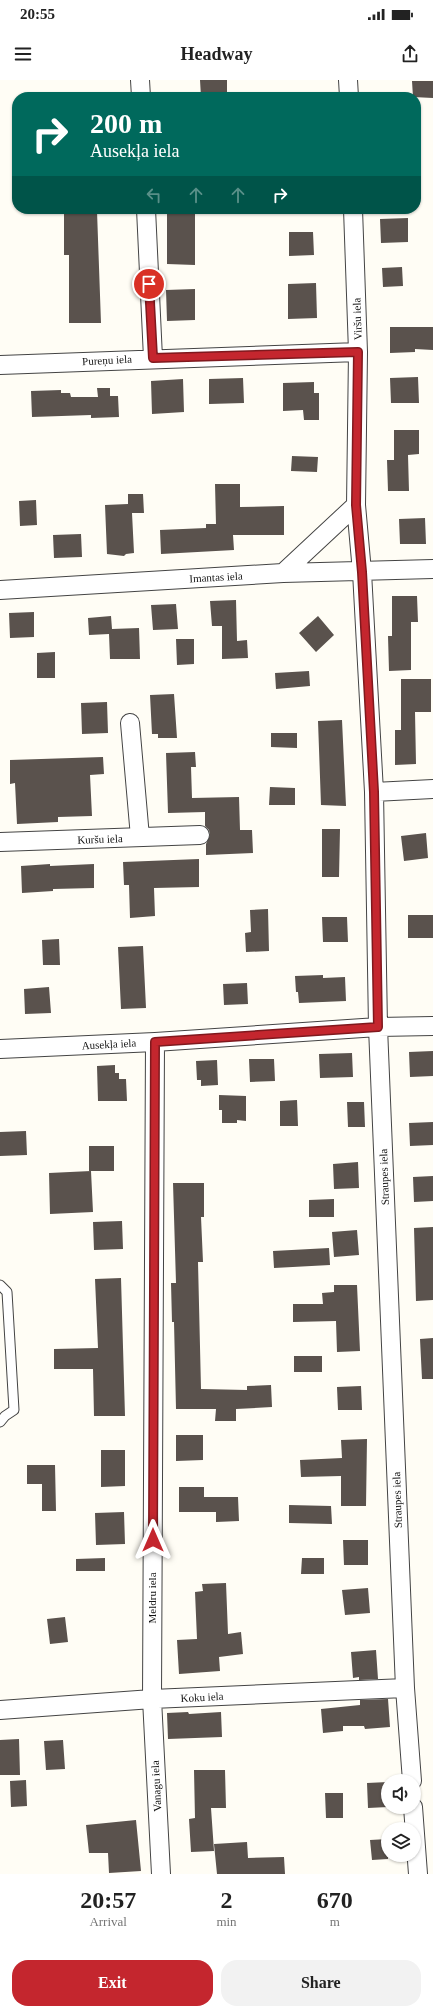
<!DOCTYPE html>
<meta charset="utf-8">
<style>
:root{--surface:#fff;--page:#f2f2f2;--text:#222;--muted:#767676;--accent:#c4262e}
body{margin:0;font-family:Georgia,serif;background:var(--page);color:var(--text);height:100vh;display:flex;flex-direction:column;font-size:15px;white-space:nowrap}
*{box-sizing:border-box;margin:0}
p{font-size:13px;color:var(--muted)}
.icon{flex:none;width:22px;height:22px;fill:none;stroke:currentColor;stroke-width:2;stroke-linecap:round;stroke-linejoin:round}
.map{position:relative;height:1794px;overflow:hidden}
.details{display:flex;flex-direction:column;background:var(--surface);flex:1}
.details>*{flex:none}
.hud{position:absolute;left:12px;top:12px;width:409px;height:122px;border-radius:16px;box-shadow:0 1px 3px #0004;background:#00695c;color:#fff;overflow:hidden}
.controls{position:absolute;left:381px;top:1694px;display:grid;gap:8px}
.controls a{display:grid;place-items:center;width:40px;height:40px;border-radius:50%;background:var(--surface);box-shadow:0 1px 3px #0004;font-size:20px}
.pin{position:absolute;display:grid;place-items:center;width:34px;height:34px;color:#fff;margin:-17px;border:2px solid #fff;border-radius:50%;box-shadow:0 1px 4px #0007}
.me{position:absolute;width:44px;margin:-22px;rotate:0deg;stroke-linejoin:round;filter:drop-shadow(0 0 3px #0008)}
.turn{display:flex;align-items:center;gap:14px;height:84px;padding:0 12px;font-size:18px}
.turn .icon{width:52px;height:52px;stroke-width:2.5}
.turn b{display:block;font-size:28px;line-height:34px}
.lanes{display:flex;align-items:center;height:38px;padding:0 12px;background:#0003;justify-content:center;gap:20px;direction:ltr}
.lanes .off{opacity:.35}
.eta{display:flex;justify-content:space-evenly;align-items:center;height:68px;text-align:center}
.eta b{font-size:24px;font-weight:600;line-height:28px}
.primary-button{display:flex;gap:8px;margin-top:auto;padding:8px 12px}
.primary-button a{flex:1;height:46px;border-radius:16px;background:var(--accent);color:#fff;font-size:16px;font-weight:600;line-height:46px;text-align:center}
.primary-button a+a{background:var(--page);color:var(--text)}
.status{display:flex;justify-content:space-between;align-items:center;height:28px;padding:0 20px;background:var(--surface);direction:ltr}
.status svg{height:11px;fill:currentColor}
header{display:flex;justify-content:space-between;align-items:center;height:52px;padding:0 12px;background:var(--surface);font-size:18px;font-weight:600}
.map>svg:first-child{display:block}
</style>
<div class="status"><b>20:55</b><svg viewBox="0 0 49 12"><path d="M0 12V9h3v3zM5 12V6h3v6zM10 12V3h3v9zM15 12V0h3v12zM26 1h20v11H26zM47 4h2v5h-2z"/></svg></div>
<header><svg class="icon" aria-label="menu" viewBox="0 0 24 24"><path d="M4 6h16M4 12h16M4 18h16"/></svg>Headway<svg class="icon" aria-label="share" viewBox="0 0 24 24"><path d="M12 15V3M7 8l5-5 5 5M5 13v7h14v-7"/></svg></header>
<div class="map">
<svg width="433" height="1794" viewBox="0 0 433 1794">
<rect width="100%" height="100%" fill="#fffdf5"/>
<path fill="#5a524d" d="M200 0H227V17H201Z
M412 1H433V18L413 17Z
M167 129H195V185L167 184Z
M64 131H97L101 243H69V175H64Z
M408 138V162L381 163 380 139Z
M289 152H313L314 175 289 176Z
M402 187 403 206 383 207 382 188Z
M316 203 317 238 288 239V204Z
M195 209V240L167 241 166 210Z
M390 247H433V270L415 269V272L390 273Z
M418 297 419 323H391L390 298Z
M243 298 244 323 209 324V299Z
M183 299 184 332 152 334 151 301Z
M314 302V313H319V340H304L303 330 283 331V303Z
M97 308H110V316H118L119 337 91 338V335L32 337 31 311 61 310V313H70L71 317H98Z
M394 350H419V374L408 375 409 411H388L387 380H394Z
M292 376 318 377 317 392 291 391Z
M215 404H240V427L284 426V455H233L234 470 161 474 160 450 206 448V444H216Z
M128 414H143L144 433H132L134 473 126 474 124 476 107 474 105 425 128 424Z
M36 420 37 445 20 446 19 421Z
M425 438 426 464H400L399 439Z
M81 454 82 477 54 478 53 455Z
M392 516H417L418 542H411V590L389 591 388 556H392Z
M236 520 237 561 247 560 248 578 222 579V546H212L210 521Z
M176 524 178 549 153 550 151 525Z
M34 532V557L10 558 9 533Z
M111 536 112 549 139 548 140 579H110L109 554 89 555 88 538Z
M318 536 334 555 316 572 299 553Z
M176 559H194V584L177 585Z
M55 572V598H37V573Z
M309 591 310 606 276 609 275 593Z
M401 599H431V632H415L416 684 395 685V650H401Z
M174 614 177 658H158V654H152L150 615Z
M107 622 108 653 82 654 81 623Z
M342 640 346 726 321 725 318 641Z
M271 653H297V668L271 667Z
M195 672 196 687H191L192 718 239 717 240 750H252L253 773 206 775V764L210 755 209 750 205 746V732L168 733 166 673Z
M103 677 104 694 90 695 92 736 58 737V742L17 744 15 703 10 704V680Z
M270 707 295 708V725H269Z
M322 749H340L339 797H322Z
M426 753 428 778 404 781 401 756Z
M199 779V807L154 808 155 836 130 838 129 805H124L123 782Z
M50 784V786L94 784V808L53 809V811L22 813 21 786Z
M268 829 269 871 246 872 245 853 251 852 250 830Z
M408 835H433V858H408Z
M322 837H347L348 862H323Z
M59 859 60 885H43L42 860Z
M143 866 146 928 121 929 118 867Z
M323 895V898L345 897 346 921 299 923 298 912H296L295 896Z
M247 903 248 924 224 925 223 904Z
M49 907 51 933 25 934 24 909Z
M433 971V996L410 997 409 972Z
M352 973 353 997 320 998 319 974Z
M249 979H274L275 1001 250 1002Z
M217 980 218 1005 201 1006V1000H197L196 981Z
M115 985V993H119V999H126L127 1021H98L97 986Z
M219 1015 246 1016V1041L237 1040V1043H222V1030H219Z
M297 1020 298 1046H280V1021Z
M347 1022H364L365 1047H348Z
M433 1042V1065L410 1066 409 1043Z
M26 1051 27 1075 0 1076V1052Z
M89 1066H114V1091H89Z
M358 1082 359 1108 334 1109 333 1084Z
M91 1091 93 1132 50 1134 49 1093Z
M433 1096V1121L414 1122 413 1097Z
M173 1103H204V1137H201L203 1182H198L201 1309 247 1310V1306L271 1305 272 1327 236 1329V1341H215L216 1329H176L174 1242H172L171 1203H176Z
M334 1119V1137H309V1120Z
M122 1141 123 1169 94 1170 93 1142Z
M433 1147V1220L416 1221 414 1148Z
M357 1150 359 1175 334 1177 332 1152Z
M329 1168 330 1185 274 1188 273 1171Z
M121 1198 125 1336H94L93 1289H54V1269L98 1268 95 1199Z
M334 1205H357L360 1271 337 1272 336 1241 293 1242V1224H323L322 1213 334 1212Z
M433 1258V1299H422L420 1259Z
M294 1276H322V1292H294Z
M361 1306 362 1330H338L337 1307Z
M176 1355H203V1380L176 1381Z
M367 1359 366 1426H341V1396L301 1397 300 1380 342 1378 341 1360Z
M101 1370H125V1406L101 1407Z
M27 1385H55L56 1431H42V1404H27Z
M179 1407H204V1417H238L239 1441 216 1442V1432H179Z
M289 1425 331 1426 332 1444 289 1443Z
M124 1432 125 1464 96 1465 95 1433Z
M343 1460H368V1485H344Z
M105 1478V1491H76V1479Z
M302 1478H324V1494H301Z
M226 1503 228 1554 241 1552 243 1574 219 1577 220 1591 179 1594 177 1560 197 1559 195 1512 203 1511 202 1504Z
M368 1508 370 1533 345 1535 342 1510Z
M65 1537 68 1562 50 1564 47 1539Z
M376 1570 378 1599 359 1600V1597L353 1598 351 1572Z
M388 1619 390 1647 365 1649 364 1646H343V1651L323 1653 321 1629 360 1625V1620Z
M188 1632 189 1634 221 1632 222 1657 168 1659 167 1633Z
M19 1659 20 1695H0V1660Z
M63 1660 65 1689 46 1690 44 1661Z
M194 1690H225L226 1728H211L214 1771 191 1772 189 1739 195 1738Z
M26 1700 27 1726 11 1727 10 1701Z
M388 1702V1727L368 1728 367 1703Z
M325 1713H343V1738H326Z
M136 1740 141 1791 109 1793 108 1773H89L86 1745Z
M388 1759V1779L372 1780 370 1760Z
M247 1762 248 1778 284 1777 285 1794H217L214 1764Z"/>
<g fill="none" stroke-linecap="round" stroke-linejoin="round">
<g stroke="#444" stroke-width="11">
<path id="lane" d="M0 1205 7 1212 14 1330 5 1336 0 1342"/>
</g>
<g stroke="#444" stroke-width="20">
<path id="street" d="M140 0 141 17
M348 0 349 17
M146 129 153 278
M353 129 358 272 356 425 362 492 374 712 378 947 405 1608 412 1701
M0 285 358 272
M283 493 356 425
M0 510 283 493 433 489
M130 643 140 757
M374 712 433 709
M0 762 200 755
M155 962 152 1619 161 1794
M0 969 155 962 378 947 433 946
M0 1630 152 1619 405 1608
M413 1727 418 1794"/>
</g>
<use href="#lane" stroke="#fff" stroke-width="9"/>
<use href="#street" stroke="#fff" stroke-width="18"/>
</g>
<g fill="none" stroke-linecap="round" stroke-linejoin="round">
<g stroke="#7f191e" stroke-width="10">
<path id="route" d="M149 204 153 278 358 272 356 425 362 492 374 712 378 947 155 962 153 1460"/>
</g>
<use href="#route" stroke="#c4262e" stroke-width="7"/>
</g>
<g text-anchor="middle" dominant-baseline="central" stroke-width="4" stroke-linejoin="round" paint-order="stroke">
<g font-size="11" fill="#111" stroke="#fff">
<text transform="translate(357 239) rotate(-92)">Viršu iela</text>
<text transform="translate(107 280) rotate(-3)">Pureņu iela</text>
<text transform="translate(216 497) rotate(-3)">Imantas iela</text>
<text transform="translate(100 759) rotate(-2)">Kuršu iela</text>
<text transform="translate(109 964) rotate(-3)">Ausekļa iela</text>
<text transform="translate(384 1097) rotate(-92)">Straupes iela</text>
<text transform="translate(397 1420) rotate(-92)">Straupes iela</text>
<text transform="translate(152 1518) rotate(-90)">Meldru iela</text>
<text transform="translate(202 1617) rotate(-3)">Koku iela</text>
<text transform="translate(156 1706) rotate(-93)">Vanagu iela</text>
</g>
</g>
</svg>
<div class="controls">
<a><svg class="icon" aria-label="sound" viewBox="0 0 24 24"><path d="M4 9h4l5-4v14l-5-4H4zM17 9q2 3 0 6"/></svg></a>
<a><svg class="icon" aria-label="layers" viewBox="0 0 24 24"><path d="M12 4l9 5-9 5-9-5zM3 14l9 5 9-5"/></svg></a>
</div>
<div class="pin" style="left:149px;top:204px;background:#d93025"><svg class="icon" aria-label="arrive" viewBox="0 0 24 24"><path d="M6 21V4h12l-3 4 3 4H6"/></svg></div>
<svg class="me" style="left:153px;top:1460px" viewBox="-20 -20 40 40"><path d="M0-17L14 15 0 8-14 15z" fill="#c4262e" stroke="#fff" stroke-width="4"/></svg>
<div class="hud">
<div class="turn"><svg class="icon" aria-label="right" viewBox="0 0 24 24"><path d="M7 20v-9h11M14 6l5 5-5 5"/></svg><div><b>200 m</b>Ausekļa iela</div></div>
<div class="lanes"><svg class="icon off" aria-label="left" viewBox="0 0 24 24"><path d="M17 20v-9H6M10 6l-5 5 5 5"/></svg><svg class="icon off" aria-label="ahead" viewBox="0 0 24 24"><path d="M12 20V5M6 11l6-6 6 6"/></svg><svg class="icon off" aria-label="ahead" viewBox="0 0 24 24"><path d="M12 20V5M6 11l6-6 6 6"/></svg><svg class="icon" aria-label="right" viewBox="0 0 24 24"><path d="M7 20v-9h11M14 6l5 5-5 5"/></svg></div>
</div>
</div>
<section class="details">
<div class="eta">
<div><b>20:57</b><p>Arrival</p></div>
<div><b>2</b><p>min</p></div>
<div><b>670</b><p>m</p></div>
</div>
<div class="primary-button"><a>Exit</a><a>Share</a></div>
</section>
